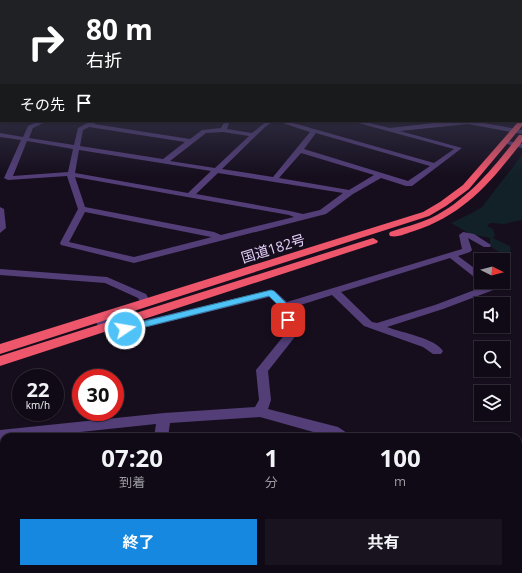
<!DOCTYPE html>
<html lang="ja">
<meta charset="utf-8">
<style>
:root{--surface:#100a16;--page:#19131f;--text:#f1f3f6;--muted:#9c9aa1;--line:#302b35;--accent:#1688df}
body{margin:0;font-family:"Open Sans","Noto Sans JP",sans-serif;background:var(--page);color:var(--text);height:100vh;display:flex;flex-direction:column;font-size:15px;white-space:nowrap}
*{box-sizing:border-box;margin:0}
p{font-size:13px;color:var(--muted)}
.icon{flex:none;width:22px;height:22px;fill:none;stroke:currentColor;stroke-width:2;stroke-linecap:round;stroke-linejoin:round}
.map{position:relative;flex:1;overflow:hidden}
.panel{position:absolute;left:0px;top:433px;width:522px;height:140px;display:flex;flex-direction:column;background:var(--surface);border-radius:12px 12px 0 0;box-shadow:0 1px 3px #0004,0 0 0 1px var(--line)}
.panel>*{flex:none}
.guide{position:absolute;left:0px;top:0px;width:522px;height:122px;box-shadow:0 1px 3px #0004,0 0 0 1px var(--line);background:#202124;color:#fff;overflow:hidden}
.needle{width:26px;rotate:96deg}
.buttons{position:absolute;left:474px;top:253px;display:grid;gap:8px}
.buttons a{display:grid;place-items:center;width:36px;height:36px;border-radius:0px;background:var(--surface);box-shadow:0 1px 3px #0004,0 0 0 1px var(--line);font-size:20px}
.speed{position:absolute;left:12px;top:369px;display:flex;gap:8px;font-size:20px;font-weight:700;text-align:center}
.speed>*{display:grid;place-content:center;width:52px;height:52px;border-radius:50%;background:var(--surface);box-shadow:0 1px 3px #0004,0 0 0 1px var(--line);line-height:1}
.speed small{font-size:10px;font-weight:400}
.speed .limit{border:6px solid #d22;background:#fff;color:#111}
.pin{position:absolute;display:grid;place-items:center;width:34px;height:34px;color:#fff;margin:-17px;border-radius:8px;box-shadow:0 2px 6px #0006}
.me{position:absolute;width:44px;margin:-22px;rotate:78deg;stroke-linejoin:round;filter:drop-shadow(0 0 3px #0008)}
.turn{display:flex;align-items:center;gap:14px;height:84px;padding:0 20px;font-size:18px}
.turn .icon{width:52px;height:52px;stroke-width:2.5}
.turn b{display:block;font-size:28px;line-height:34px}
.then{display:flex;align-items:center;height:38px;padding:0 20px;background:#0003;gap:8px;font-size:15px}
.eta{display:flex;justify-content:space-evenly;align-items:center;height:68px;text-align:center}
.eta b{font-size:24px;font-weight:700;line-height:28px}
.action{display:flex;gap:8px;margin-top:auto;padding:8px 20px}
.action a{flex:1;height:46px;border-radius:0px;background:var(--accent);color:#fff;font-size:16px;font-weight:700;line-height:46px;text-align:center}
.action a+a{background:var(--page);color:var(--text)}
.map>svg:first-child{display:block}
</style>
<div class="map">
<svg width="522" height="573" viewBox="0 0 522 573">
<rect width="100%" height="100%" fill="#160e1d"/>
<path fill="#122027" d="M522 155V220L504 224 490 223 487 226 493 229 495 235 493 238 510 246 511 255 502 254 490 246V238L470 234 451 223 472 213 482 207Z"/>
<g fill="none" stroke-linecap="round" stroke-linejoin="round">
<path fill="#533e78" fill-rule="evenodd" d="M0 98H1V102H0Z
M0 109H1V113H0Z
M521 112H522V116H521Z
M39 121H47L33 128 29 138 74 145 78 128 91 121H99L94 124 190 139 202 130 221 128 225 121H233L229 123 227 129 252 133 267 121H274L265 127 222 169 273 177 310 132 276 121H286L434 163 454 149 351 121H361L390 128 451 121H472L522 130V134L468 124 400 131 462 148 412 186H406L381 178 353 194 326 214 134 263 61 245 60 243 78 209 67 176 8 180 4 178 21 140 0 137V133L23 137 28 126ZM89 127 185 142 163 159 80 146 83 130ZM223 132 249 136 215 168 170 161 206 133ZM316 133 430 166 408 181 304 149ZM27 141 73 149 68 172 13 176ZM79 150 211 171 188 193 75 173ZM301 153 374 175 349 190 279 178ZM218 173 343 193 320 210 303 214 290 211 196 194ZM75 177 289 215 294 217 221 235 214 232 85 207ZM85 212 211 237H212L134 257 69 242Z
M505 140 522 144V148L503 143V141Z
M0 207 4 209 6 228 0 233Z
M463 232 474 234 491 245 490 247H484L468 238 472 250 470 252 458 256 481 273V281L478 280 450 258 341 292 372 322 377 323 435 305 485 286 481 282H492L497 287 496 289 443 309 387 327C402 333 435 338 443 351L441 354H433L423 347 364 326 332 295 291 308 298 333 268 371 271 400 268 409 338 427 347 433 349 437H331L260 417 170 423 168 437H154L156 424 33 437H4V440H0V430L164 413 255 407 259 400 256 370 286 333 280 307 269 297 115 335 100 330 94 318 95 316H103L108 325 116 327 271 290 275 291 287 302 462 249 459 235Z
M0 269 107 277 146 294 151 303 146 306 142 305 138 298 105 283 0 275Z
M518 548 522 549V573H513V569H518Z
M10 569H27L26 573H8Z
M126 569H142V573H124Z
M251 569H268L267 573H249Z"/>
<path fill="#ee566c" fill-rule="evenodd" d="M522 120V126L469 189 446 206 429 216 0 354V344L423 212 440 202 463 185 519 121Z
M519 135H522V142C491 182 464 215 414 231 407 233 398 238 390 236L389 234 390 232C404 227 418 224 431 218 468 200 494 167 519 135Z
M373 238 378 241 377 243 0 366V356Z"/>
</g>
<linearGradient id="sky" x2="0" y2="1"><stop stop-color="#0c0810"/><stop offset="0.54" stop-color="#36364c"/><stop offset="1" stop-color="#36364c" stop-opacity="0"/></linearGradient>
<rect width="522" height="175" fill="url(#sky)"/>
<path fill="#4fc3f7" stroke="#337fa1" d="M271 290 274 291 289 306 293 320 292 322H285L280 307 269 296 125 332 120 329 125 326Z"/>
<g text-anchor="middle" dominant-baseline="central" stroke-width="4" stroke-linejoin="round" paint-order="stroke">
<g font-size="14" fill="#e2cffa" stroke="#160e1d">
<text transform="translate(273 248) rotate(-17)">国道182号</text>
</g>
</g>
</svg>
<div class="buttons">
<a><svg class="needle" viewBox="-14 -14 28 28"><path d="M0-13l5 13h-10z" fill="#e53935"/><path d="M0 13l5-13h-10z" fill="#9c9aa1"/></svg></a>
<a><svg class="icon" aria-label="sound" viewBox="0 0 24 24"><path d="M4 9h4l5-4v14l-5-4H4zM17 9q2 3 0 6"/></svg></a>
<a><svg class="icon" aria-label="search" viewBox="0 0 24 24"><circle cx="10" cy="10" r="6"/><path d="M15 15l6 6"/></svg></a>
<a><svg class="icon" aria-label="layers" viewBox="0 0 24 24"><path d="M12 4l9 5-9 5-9-5zM3 14l9 5 9-5"/></svg></a>
</div>
<div class="speed"><div>22<small>km/h</small></div><div class="limit">30</div></div>
<div class="pin" style="left:288px;top:320px;background:#d93025"><svg class="icon" aria-label="arrive" viewBox="0 0 24 24"><path d="M6 21V4h12l-3 4 3 4H6"/></svg></div>
<svg class="me" style="left:125px;top:329px" viewBox="-20 -20 40 40"><circle r="17" fill="#4fc3f7" stroke="#fff" stroke-width="3"/><path d="M0-11L8 9 0 5-8 9z" fill="#fff"/></svg>
<div class="guide">
<div class="turn"><svg class="icon" aria-label="right" viewBox="0 0 24 24"><path d="M7 20v-9h11M14 6l5 5-5 5"/></svg><div><b>80 m</b>右折</div></div>
<div class="then">その先<svg class="icon" aria-label="arrive" viewBox="0 0 24 24"><path d="M6 21V4h12l-3 4 3 4H6"/></svg></div>
</div>
<section class="panel">
<div class="eta">
<div><b>07:20</b><p>到着</p></div>
<div><b>1</b><p>分</p></div>
<div><b>100</b><p>m</p></div>
</div>
<div class="action"><a>終了</a><a>共有</a></div>
</section>
</div>
